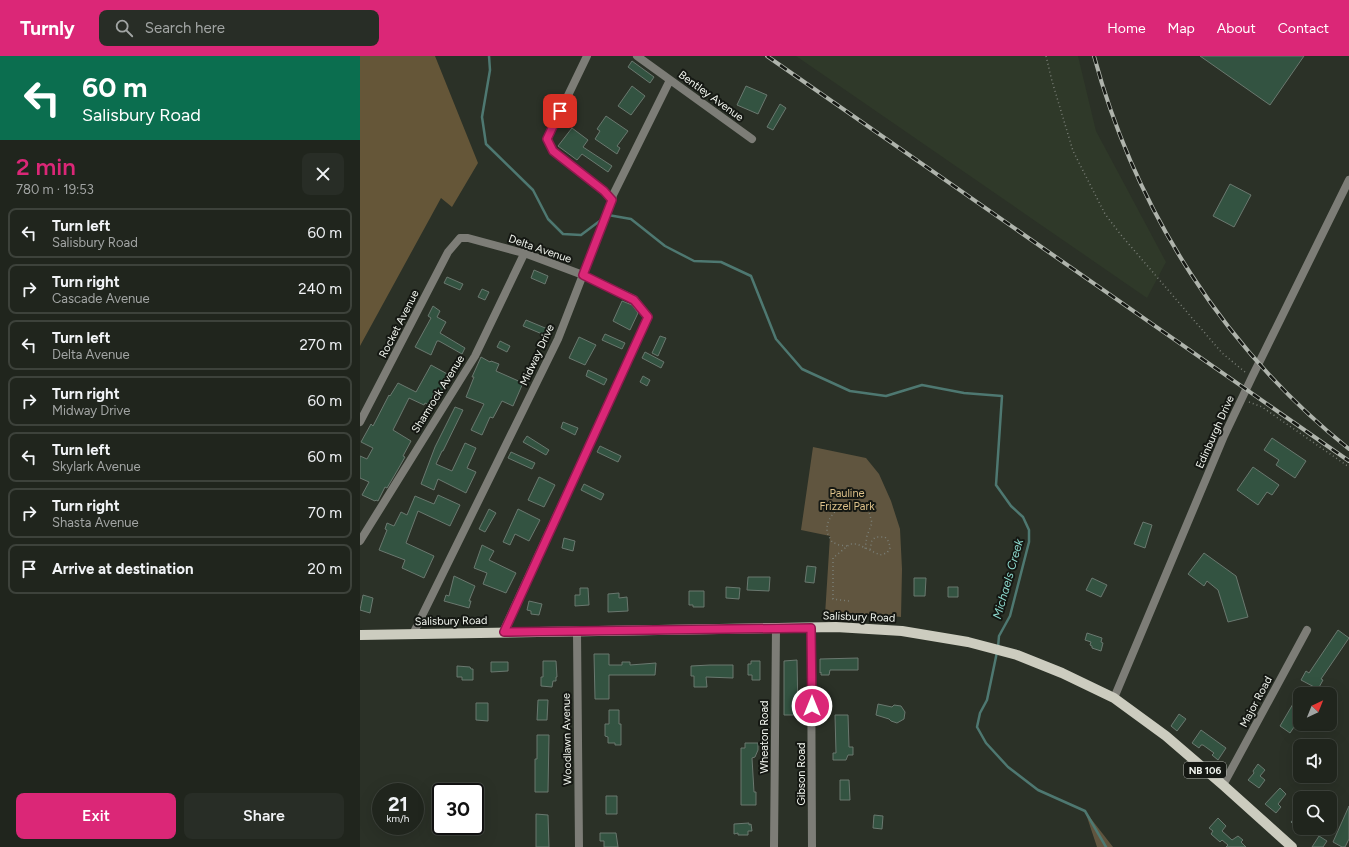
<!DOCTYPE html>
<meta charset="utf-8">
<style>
:root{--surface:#20251d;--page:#282d26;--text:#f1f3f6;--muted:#a2a5a4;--line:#3d423b;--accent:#db2777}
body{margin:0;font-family:Figtree,sans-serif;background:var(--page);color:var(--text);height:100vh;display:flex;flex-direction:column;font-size:15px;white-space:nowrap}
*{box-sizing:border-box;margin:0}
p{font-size:13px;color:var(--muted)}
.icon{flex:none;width:22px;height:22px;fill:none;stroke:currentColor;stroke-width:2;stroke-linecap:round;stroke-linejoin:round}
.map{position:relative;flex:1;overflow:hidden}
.sheet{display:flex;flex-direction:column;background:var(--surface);width:360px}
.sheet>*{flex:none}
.banner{background:#0b6e4f;color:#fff;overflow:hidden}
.needle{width:26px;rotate:43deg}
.fabs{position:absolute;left:933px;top:631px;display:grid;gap:8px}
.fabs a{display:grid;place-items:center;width:44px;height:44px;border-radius:8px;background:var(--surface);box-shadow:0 4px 16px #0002,0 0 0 1px var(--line);font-size:20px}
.speed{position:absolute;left:12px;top:727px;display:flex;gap:8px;font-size:20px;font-weight:700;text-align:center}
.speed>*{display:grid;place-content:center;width:52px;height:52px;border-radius:50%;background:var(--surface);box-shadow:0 4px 16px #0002,0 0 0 1px var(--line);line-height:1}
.speed small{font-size:10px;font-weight:400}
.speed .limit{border:2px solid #111;border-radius:6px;background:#fff;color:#111}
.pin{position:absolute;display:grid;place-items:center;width:34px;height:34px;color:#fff;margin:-17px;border-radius:8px;box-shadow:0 2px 6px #0006}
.me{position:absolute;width:44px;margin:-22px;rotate:0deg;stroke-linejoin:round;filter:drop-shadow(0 0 3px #0008)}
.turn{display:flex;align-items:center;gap:14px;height:84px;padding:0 16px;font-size:18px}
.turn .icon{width:52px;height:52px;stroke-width:2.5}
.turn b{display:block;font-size:28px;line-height:34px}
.round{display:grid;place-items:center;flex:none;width:42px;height:42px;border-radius:8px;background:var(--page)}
.summary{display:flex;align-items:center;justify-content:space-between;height:68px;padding:0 16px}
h1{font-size:24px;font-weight:600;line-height:30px;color:var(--accent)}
.action{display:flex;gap:8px;margin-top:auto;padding:8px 16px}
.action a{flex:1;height:46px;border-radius:8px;background:var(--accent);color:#fff;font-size:16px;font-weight:600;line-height:46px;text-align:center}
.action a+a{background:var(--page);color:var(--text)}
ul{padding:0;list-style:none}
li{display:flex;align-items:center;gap:12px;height:50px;margin:0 8px 6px;padding:0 8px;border:2px solid var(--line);border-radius:8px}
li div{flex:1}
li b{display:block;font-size:15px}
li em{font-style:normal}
header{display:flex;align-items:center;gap:24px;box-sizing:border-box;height:56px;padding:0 20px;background:var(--accent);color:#fff}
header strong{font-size:19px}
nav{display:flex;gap:22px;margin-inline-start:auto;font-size:14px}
.search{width:280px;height:36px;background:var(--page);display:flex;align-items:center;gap:10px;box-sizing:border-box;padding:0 14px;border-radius:8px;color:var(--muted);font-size:15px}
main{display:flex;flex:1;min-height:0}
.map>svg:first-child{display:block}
</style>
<header>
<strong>Turnly</strong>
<div class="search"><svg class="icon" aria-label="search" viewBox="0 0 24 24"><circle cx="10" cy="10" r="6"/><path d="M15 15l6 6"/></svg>Search here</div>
<nav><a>Home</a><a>Map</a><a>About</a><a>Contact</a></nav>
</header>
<main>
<section class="sheet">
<div class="banner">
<div class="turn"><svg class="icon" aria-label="left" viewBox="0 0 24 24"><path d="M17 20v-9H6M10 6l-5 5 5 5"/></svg><div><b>60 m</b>Salisbury Road</div></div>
</div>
<div class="summary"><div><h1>2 min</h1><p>780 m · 19:53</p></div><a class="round"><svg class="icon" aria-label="close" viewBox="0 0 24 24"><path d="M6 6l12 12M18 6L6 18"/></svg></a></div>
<ul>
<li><svg class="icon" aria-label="left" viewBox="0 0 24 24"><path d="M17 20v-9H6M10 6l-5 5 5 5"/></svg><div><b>Turn left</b><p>Salisbury Road</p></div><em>60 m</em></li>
<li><svg class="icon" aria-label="right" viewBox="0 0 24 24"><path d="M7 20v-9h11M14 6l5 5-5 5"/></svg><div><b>Turn right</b><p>Cascade Avenue</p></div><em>240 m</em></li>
<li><svg class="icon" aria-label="left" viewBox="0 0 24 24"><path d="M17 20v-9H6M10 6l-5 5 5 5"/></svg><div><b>Turn left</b><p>Delta Avenue</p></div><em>270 m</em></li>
<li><svg class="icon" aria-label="right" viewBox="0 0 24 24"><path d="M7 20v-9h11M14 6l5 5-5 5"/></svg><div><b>Turn right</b><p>Midway Drive</p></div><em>60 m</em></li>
<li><svg class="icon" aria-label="left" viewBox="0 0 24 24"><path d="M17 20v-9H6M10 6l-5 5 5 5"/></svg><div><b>Turn left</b><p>Skylark Avenue</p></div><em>60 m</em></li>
<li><svg class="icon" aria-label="right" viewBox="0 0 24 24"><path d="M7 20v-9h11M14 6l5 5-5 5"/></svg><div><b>Turn right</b><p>Shasta Avenue</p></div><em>70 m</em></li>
<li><svg class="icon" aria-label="arrive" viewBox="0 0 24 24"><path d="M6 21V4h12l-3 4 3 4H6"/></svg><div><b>Arrive at destination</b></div><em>20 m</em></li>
</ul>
<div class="action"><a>Exit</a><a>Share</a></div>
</section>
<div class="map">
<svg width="989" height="791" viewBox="0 0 989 791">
<rect width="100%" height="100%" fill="#2b3127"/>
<path fill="#2f3929" d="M436 0H718L736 75 806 206 787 242Z"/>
<path fill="#60553f" d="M453 391 506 402 519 418 531 445 540 473 542 513 541 561 517 558 465 559 470 480 441 474Z
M725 755 753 791H737Z"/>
<path fill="#655638" d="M0 0H75L118 107 92 151 81 142 0 290Z"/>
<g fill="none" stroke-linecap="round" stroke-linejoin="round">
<path stroke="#4e7871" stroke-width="2.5" d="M129 0 130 14 122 61 126 88 173 134 188 163 203 178 221 179 241 164
M248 159 271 163 305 190 334 205 361 206 391 220 416 283 442 313 490 335 526 340 562 329 604 337 642 340 636 429 651 450 663 461 669 474V486L650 560 639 580 638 591
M637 596 627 644 620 657 617 671 626 687 648 711 678 734 725 755 746 791"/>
</g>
<path fill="#335341" stroke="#6a786f" d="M840 0H944L910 49Z
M272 5 294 21 290 27 268 11Z
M272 30 285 40 271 59 258 50Z
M386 30 407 39 398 58 377 49Z
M420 48 426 52 413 74 407 71Z
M246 60 268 75 257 90 260 92 257 98 235 83 240 75 237 73Z
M212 72 228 84 223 91 252 110 248 116 222 98 217 104 198 90Z
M870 128 891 139 874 171 853 160Z
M174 214 188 220 185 228 171 222Z
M87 221 103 228 100 234 84 227Z
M122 233 129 236 125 244 118 241Z
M262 245 272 249 278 257 270 274 253 265Z
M73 250 80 255 77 261 86 266 80 277 105 292 102 298 79 285H77L71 299 55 291 71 262 68 260Z
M166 264 190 274 187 280 163 270Z
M245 278 265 287 262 293 242 284Z
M300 280 306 282 298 300 292 297Z
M219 281 236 289 225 309 209 302Z
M140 285 150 290 147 296 137 291Z
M285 296 304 306 301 312 282 302Z
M121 301 130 306 131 305 139 308 136 315 163 327 153 350 142 345 133 362 130 361 122 379 111 374 124 348 106 341 114 321H112Z
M71 309 91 320 79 340 74 337 69 349 65 347 64 349 49 342 33 374 51 385 43 400 45 401 37 415 27 432 25 431 18 445 16 444 15 445 2 439 9 426 0 422V400L7 403 13 392 1 386 11 368 13 370 29 339 30 340 38 327 56 336Z
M228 314 247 323 244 329 226 320Z
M283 320 290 324 287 330 280 326Z
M95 351 103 354 83 395H82L76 408 92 415 105 387 116 392 107 412 116 416 106 437 78 423 74 434 61 428 75 391Z
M203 366 218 372 215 379 201 372Z
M167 380 189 394 186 399 163 386Z
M912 382 946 405 935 422 916 409 919 404 904 394Z
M240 390 261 400 258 406 237 396Z
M151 396 175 407 172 413 148 402Z
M893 411 919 429 912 439 907 436 898 449 877 434Z
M179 421 195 429 184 451 168 444Z
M224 428 244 438 241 444 221 434Z
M78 439 100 449 90 470 58 455 46 487 74 500 64 522 42 512 45 504 19 494 27 474 25 473 27 467 34 470 41 456 47 459 55 440 74 448Z
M129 453 136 457 125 476 119 473Z
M158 453 180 464 169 485 155 478 150 489 143 486Z
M783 466 792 469 785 492 774 488Z
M204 482 215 485 213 495 202 492Z
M122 489 134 495 129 504 156 517 146 537 123 528 127 517 114 512Z
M844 497 876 520 888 561 868 566 858 534 847 525 844 530 828 518Z
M447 510 456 511 454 527 445 526Z
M94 520 115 530 109 545H111L109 552 84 545 86 539 89 540Z
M388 521H410L409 535 387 534Z
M554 522H566L565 540H554Z
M732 522 747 529 741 541 726 534Z
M366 531 380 532 379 543 366 542Z
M588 531H598V541H588Z
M220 532H228L229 549 215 550V539H220Z
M329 535H344V551H333V549H329Z
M259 537V542L267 541 268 555 248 556V538Z
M3 539 13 542 10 557 0 554Z
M169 545 182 548 179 559 171 558V555L167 554Z
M978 574 989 582 961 623 963 624 958 633 941 624 946 615 949 617Z
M727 577 742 582 741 586 743 587 741 595 732 592V590L730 589 731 586 725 584Z
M234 598H249V609H262V606H270V609L296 607 295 619H249V643H235Z
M498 602V614H470L469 619H461V616L460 617V603Z
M437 604 438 659H424V605Z
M183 605H196L197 621H196V625H193L192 631 181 630V621H183Z
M391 605H400V624H392V619H388V608H391Z
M131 606H148V615L131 616Z
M350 609H373V622L346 621 347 631H334V620H331V610Z
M97 610 110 611 111 613H113V624H102V621H97Z
M940 636V662L930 677 920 670Z
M178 644H188L187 664H177Z
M116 647H128V665L116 664Z
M518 648 532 651 534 649 541 650 545 656 544 663 537 667 531 665 529 663 516 659Z
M249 654H259V668H261V689H255V687H248V681L245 680V668H249Z
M819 658 826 663 817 675 811 670Z
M475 659H488L489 691H493V699H488L486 704H473V697H476Z
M841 674 866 692 858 704 852 699 854 697 843 689H841L839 692 832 687Z
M177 679H189L188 736H175V703H177Z
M385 687H398V694L395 701 392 702 394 736H396V749H381V692H385Z
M898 708 905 714 900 720 905 724 899 732 888 724 894 717 893 715Z
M480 724H489L490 744H480Z
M920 732 926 738 918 748 921 751 916 757 905 748Z
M246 740H257V758H246Z
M989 750V783L985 791H982L973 786Z
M940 756V775L931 766Z
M176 758 188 759 189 791H176Z
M514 759 523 760 522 773 513 772Z
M858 762 866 770 862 775 872 784 878 780 883 784 881 786 886 791H866L868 789 862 784 860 786 851 778 853 775 849 772Z
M389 767V769L391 768 392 775H388V779H378V777L374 778V768Z
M240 777H256L258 791H244V785H240Z
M959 780 967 785 963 791H952Z"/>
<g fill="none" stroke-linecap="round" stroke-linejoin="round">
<path stroke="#7a7f77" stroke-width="1.5" stroke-dasharray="1 3" stroke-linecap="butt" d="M686 0 692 25 713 95 745 158 761 179 862 297 885 316
M889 346 902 351 989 411
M487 490 479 489 472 486C470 482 467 478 467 474 466 460 483 445 497 446 501 446 505 450 508 452L512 467 507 480 505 493
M489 545 473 543V502L490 488H497L520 499 527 497 530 492 529 486 525 481H516L512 484 510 494"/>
<path stroke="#7d7d77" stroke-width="8" d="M227 0 187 83 193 95 244 135 252 144
M277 0 392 83
M0 366 88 196 100 182H108L167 198 223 219 274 243 288 261 143 576
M0 485 115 300 164 198
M451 572 452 791
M217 576 219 791
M53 578 198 283 252 144 253 139 310 24
M863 729 947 574
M414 791 416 572"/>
<path stroke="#7d7d77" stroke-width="8" d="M754 642 864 380 892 321 989 124"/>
<path stroke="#ccccbf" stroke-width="10" d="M0 579 476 571 542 575 608 586 657 599 702 617 754 642 806 680 863 729 932 791"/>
<g stroke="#afb4ac" stroke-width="4">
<path id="rail" d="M407 0 989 405
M734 0C776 155 864 293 989 393"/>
</g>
<use href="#rail" stroke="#151813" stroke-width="2.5" stroke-dasharray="8" stroke-linecap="butt"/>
</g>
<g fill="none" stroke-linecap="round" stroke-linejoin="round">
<g stroke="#8e194d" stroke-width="10">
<path id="route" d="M200 55 187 83 193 95 244 135 252 144 223 219 274 244 288 261 144 576 451 572 452 650"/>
</g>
<use href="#route" stroke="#db2777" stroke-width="7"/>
</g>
<g text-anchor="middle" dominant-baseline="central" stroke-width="4" stroke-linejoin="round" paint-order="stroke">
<rect fill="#151813" stroke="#b0b3ad" stroke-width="1" x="824" y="706" width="42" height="16" rx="3"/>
<g font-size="10" font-weight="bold" fill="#f2f6ef">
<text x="845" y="714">NB 106</text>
</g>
<g font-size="11" fill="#f2f6ef" stroke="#151813">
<text transform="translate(351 40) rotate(36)">Bentley Avenue</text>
<text transform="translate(180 193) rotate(19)">Delta Avenue</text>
<text transform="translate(39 268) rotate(-63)">Rocket Avenue</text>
<text transform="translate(177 299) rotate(-65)">Midway Drive</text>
<text transform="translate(78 338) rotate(-58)">Shamrock Avenue</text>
<text transform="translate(855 376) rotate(-66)">Edinburgh Drive</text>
<text transform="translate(499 561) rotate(2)">Salisbury Road</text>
<text transform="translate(91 565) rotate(-1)">Salisbury Road</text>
<text transform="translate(896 646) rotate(-62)">Major Road</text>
<text transform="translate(404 681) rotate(-90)">Wheaton Road</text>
<text transform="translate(207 683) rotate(-91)">Woodlawn Avenue</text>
<text transform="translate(441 718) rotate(-90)">Gibson Road</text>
</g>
<g font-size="11" fill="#dcc089" stroke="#151813">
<text x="487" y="437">Pauline<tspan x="487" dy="13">Frizzel Park</tspan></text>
</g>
<g font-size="12" font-style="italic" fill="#8ddace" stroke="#151813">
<text transform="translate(648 523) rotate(-74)">Michaels Creek</text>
</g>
</g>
</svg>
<div class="fabs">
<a><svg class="needle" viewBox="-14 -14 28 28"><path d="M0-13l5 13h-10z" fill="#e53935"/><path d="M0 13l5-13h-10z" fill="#a2a5a4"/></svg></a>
<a><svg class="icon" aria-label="sound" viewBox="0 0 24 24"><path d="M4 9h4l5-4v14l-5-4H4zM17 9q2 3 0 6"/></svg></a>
<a><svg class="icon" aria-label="search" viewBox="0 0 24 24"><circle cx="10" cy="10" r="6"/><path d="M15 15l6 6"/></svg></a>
</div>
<div class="speed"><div>21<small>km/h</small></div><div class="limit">30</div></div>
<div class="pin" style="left:200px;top:55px;background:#d93025"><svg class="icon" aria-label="arrive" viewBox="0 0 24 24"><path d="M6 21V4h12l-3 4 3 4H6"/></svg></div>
<svg class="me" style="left:452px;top:650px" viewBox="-20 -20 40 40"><circle r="17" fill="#db2777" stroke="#fff" stroke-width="3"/><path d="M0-11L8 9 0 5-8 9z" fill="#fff"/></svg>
</div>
</main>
